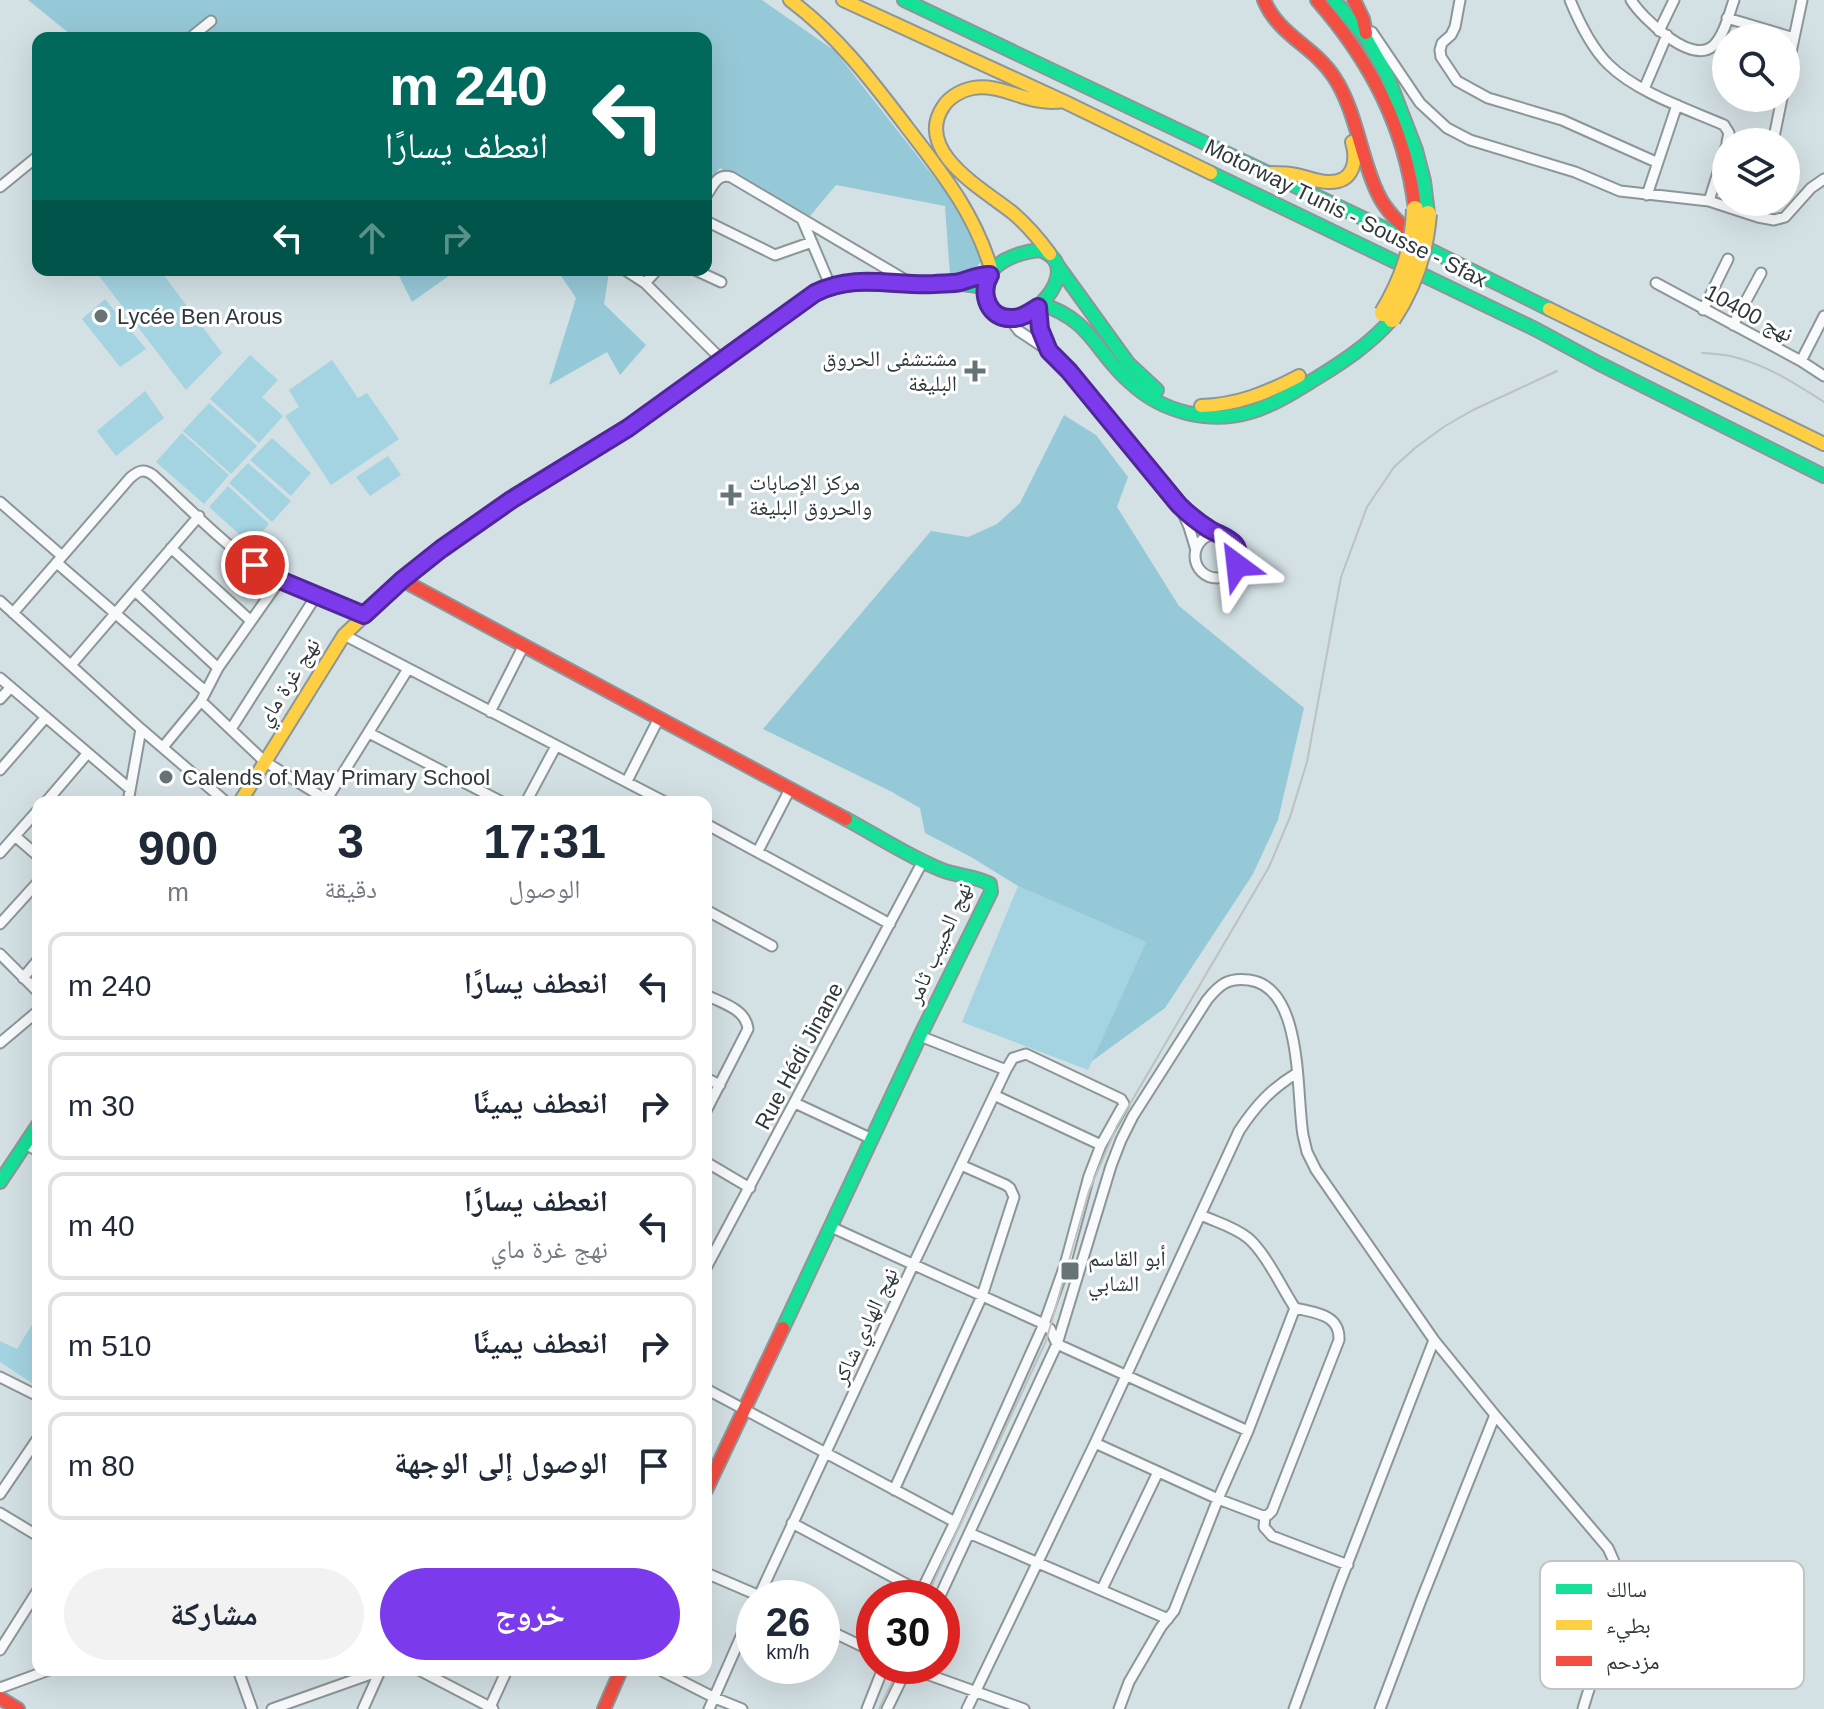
<!DOCTYPE html>
<html lang="ar">
<meta charset="utf-8">
<style>
:root{--surface:#fff;--page:#f2f2f3;--text:#1f2937;--muted:#747a83;--line:#e0e1e3;--accent:#7c3aed}
body{margin:0;font-family:Arial,"Noto Naskh Arabic",sans-serif;background:var(--page);color:var(--text);direction:rtl;height:100vh;display:flex;flex-direction:column;font-size:30px;white-space:nowrap}
*{box-sizing:border-box;margin:0}
p{font-size:26px;color:var(--muted)}
.icon{flex:none;width:44px;height:44px;fill:none;stroke:currentColor;stroke-width:2;stroke-linecap:round;stroke-linejoin:round}
.map{position:relative;flex:1;overflow:hidden;direction:ltr}
.side{position:absolute;left:32px;top:796px;width:680px;height:880px;display:flex;flex-direction:column;background:var(--surface);border-radius:16px;box-shadow:0 8px 32px #0002;direction:rtl}
.side>*{flex:none}
.guide{position:absolute;left:32px;top:32px;width:680px;height:244px;border-radius:16px;box-shadow:0 8px 32px #0002;direction:rtl;background:#00695c;color:#fff;overflow:hidden}
.tools{position:absolute;left:1712px;top:24px;display:grid;gap:16px}
.tools a{display:grid;place-items:center;width:88px;height:88px;border-radius:50%;background:var(--surface);box-shadow:0 8px 32px #0002;font-size:40px}
.speed{position:absolute;left:736px;top:1580px;display:flex;gap:16px;font-size:40px;font-weight:700;text-align:center}
.speed>*{display:grid;place-content:center;width:104px;height:104px;border-radius:50%;background:var(--surface);box-shadow:0 8px 32px #0002;line-height:1}
.speed small{font-size:20px;font-weight:400}
.speed .limit{border:12px solid #d22;background:#fff;color:#111}
.pin{position:absolute;display:grid;place-items:center;width:68px;height:68px;color:#fff;margin:-34px;border:4px solid #fff;border-radius:50%;box-shadow:0 2px 8px #0007}
.me{position:absolute;width:88px;margin:-44px;rotate:330deg;stroke-linejoin:round;filter:drop-shadow(0 0 6px #0008)}
.turn{display:flex;align-items:center;gap:28px;height:168px;padding:0 32px;font-size:36px}
.turn .icon{width:104px;height:104px;stroke-width:2.5}
.turn b{display:block;font-size:56px;line-height:68px}
.lanes{display:flex;align-items:center;height:76px;padding:0 32px;background:#0003;justify-content:center;gap:40px;direction:ltr}
.lanes .off{opacity:.35}
.eta{display:flex;justify-content:space-evenly;align-items:center;height:136px;text-align:center}
.eta b{font-size:48px;font-weight:800;line-height:56px}
.primary-button{display:flex;gap:16px;margin-top:auto;padding:16px 32px}
.primary-button a{flex:1;height:92px;border-radius:48px;background:var(--accent);color:#fff;font-size:32px;font-weight:800;line-height:92px;text-align:center}
.primary-button a+a{background:var(--page);color:var(--text)}
ul{padding:0;list-style:none}
li{display:flex;align-items:center;gap:24px;height:108px;margin:0 16px 12px;padding:0 16px;border:4px solid var(--line);border-radius:16px}
li div{flex:1}
li b{display:block;font-size:30px}
li em{font-style:normal}
.map>svg:first-child{display:block}
</style>
<div class="map">
<svg width="1824" height="1709" viewBox="0 0 1824 1709">
<rect width="100%" height="100%" fill="#d3e0e4"/>
<path fill="#a4d4e1" d="M107 270H160L222 353 186 390 99 276Z
M105 299 146 349 120 367 82 319Z
M250 355 278 380 262 397 283 416 259 443 210 399Z
M332 360 358 398 367 393 399 439 331 485 285 416 299 407 289 390Z
M145 391 164 418 116 456 97 431Z
M209 403 257 446 231 474 183 431Z
M182 433 229 475 204 504 156 462Z
M272 438 311 473 291 496 250 460Z
M388 456 401 475 370 496 356 477Z
M248 463 291 501 272 522 229 483Z
M228 486 269 524 251 545 209 507Z
M1018 886 1146 942 1088 1070 962 1022Z
M38 1315V1387L0 1362V1341L17 1349Z"/>
<path fill="#96c9d7" d="M28 0H762L835 51 952 200 980 243 981 262 975 268 950 275 945 206 836 185 810 216 720 168 706 185V38H75Z
M396 270H457L412 302Z
M557 270H606L609 272 604 304 646 345 620 375 607 352 549 385 576 298Z
M1064 415 1096 435 1128 477 1117 507 1179 606 1304 708 1278 820 1253 874 1165 1008 1092 1061 1146 942 1018 886 971 857 925 833 920 808 892 792 763 729 931 531 968 537 997 524 1020 503Z"/>
<g fill="none" stroke-linecap="round" stroke-linejoin="round">
<g stroke="#8c9699" stroke-width="13">
<path id="street" d="M1460 0 1455 27 1451 35 1442 43 1440 50 1441 57 1457 81 1488 98 1562 120 1656 162
M1570 0C1579 22 1591 47 1608 64 1636 92 1687 109 1724 125L1729 133 1727 142
M1631 0C1642 18 1691 65 1713 46 1724 36 1729 14 1734 0
M1727 18 1794 38
M1659 31 1674 0
M1372 32 1420 103 1447 128 1470 140 1575 172 1620 191 1709 201 1758 217 1774 220 1785 217 1811 188 1824 179
M190 38 211 21
M1786 76 1802 0
M1644 89 1667 35
M1773 142 1782 98
M0 187 38 156
M1647 195 1677 105
M706 196C713 186 717 173 731 177L914 285
M1709 201 1726 147
M1758 217 1761 202
M802 219 830 285
M706 221 775 255 812 242
M625 270 645 283 723 361
M695 270 721 282
M645 283 657 270
M1656 283 1801 361 1824 376
M1038 307 1040 329 1049 351
M1703 310 1728 259
M1010 319 1019 331 1049 351 1069 371 1179 505 1198 521 1220 535
M1733 325 1761 273
M1801 361 1824 316
M0 502 62 556
M1182 511 1189 527 1196 550
M1195 556a22 22 0 1 1 44 0a22 22 0 1 1-44 0Z
M171 548 251 621
M57 563 205 691
M135 591 218 668
M0 601 141 729 226 802
M13 613 130 478C138 471 143 468 153 475 185 504 221 542 256 566 289 588 328 601 364 615
M344 635 665 802
M71 665 199 516
M0 678 130 789
M0 699 11 687
M201 701 264 761 330 802
M490 712 524 645
M231 729 316 596
M369 733 502 802
M163 747 201 701 218 668 280 580
M0 770 46 717
M627 781 659 718
M46 802 87 754
M128 802 141 729
M325 802 408 669
M526 802 556 746
M706 824 890 924
M15 836 38 856
M758 851 790 789
M0 853 38 810
M706 910 772 946
M0 924 38 882
M0 954 38 992
M23 978 38 960
M706 995C722 1003 746 1009 748 1029L706 1111
M920 1036 1006 1070
M0 1043 38 1011
M706 1078 720 1085
M994 1095 1101 1145
M795 1103 872 1139
M25 1144 38 1151
M706 1162 750 1188
M831 1227 1044 1324 1050 1329 1057 1344 1248 1431
M706 1268 923 861
M0 1377 38 1396
M706 1389 955 1522
M1095 1443 1218 1499 1263 1516 1268 1515 1272 1511 1339 1340C1340 1314 1315 1313 1295 1308
M894 1490 982 1296 1014 1197 1010 1188 1006 1185 961 1165
M0 1494 38 1438
M0 1513 38 1536
M1265 1516 1264 1527 1272 1536 1348 1565
M792 1523 921 1592
M969 1533 1168 1619
M706 1573 762 1597
M1102 1589 1158 1472
M758 1598 914 1263 1006 1070 1013 1058 1026 1054 1121 1099 1124 1104 1101 1145 1089 1176 1065 1265 1044 1324 955 1522 918 1598
M939 1598 1057 1344 1111 1166 1121 1140 1133 1116 1207 1000C1219 985 1228 977 1249 980 1304 987 1296 1094 1303 1135L1307 1152 1316 1170 1434 1340 1495 1415 1608 1548C1611 1555 1616 1564 1617 1572 1622 1610 1593 1671 1583 1709
M822 1627 874 1652
M0 1650 38 1590
M907 1667 1024 1709
M238 1670 252 1709
M419 1670 490 1707 489 1709
M660 1670 715 1698 742 1709
M0 1688 49 1670
M272 1709 382 1670
M363 1709 380 1671
M493 1709 490 1707 507 1670
M709 1709 754 1607
M867 1709 884 1666
M887 1709 908 1666
M967 1709 1095 1443 1239 1131C1256 1105 1271 1089 1297 1073
M1119 1709 1129 1682 1161 1627 1174 1611 1218 1499 1248 1431 1295 1308C1282 1288 1265 1252 1248 1238 1235 1227 1216 1222 1201 1215
M1294 1709 1338 1588 1434 1340
M1380 1709 1420 1603 1495 1415"/>
</g>
<g stroke="#8c9699" stroke-width="16">
<path id="fast" d="M904 0 1434 252 1549 309
M1334 0 1366 38 1387 75 1416 150 1424 181 1428 214
M1211 173 1537 330 1598 363 1824 476
M1041 250C1045 252 1049 254 1052 257 1076 280 1021 336 994 312 988 306 984 298 985 289 986 262 1019 252 1041 250Z
M1058 266 1128 363 1157 390
M1041 304C1092 320 1095 352 1131 383 1162 412 1209 424 1250 412 1274 405 1294 392 1315 379 1343 362 1370 344 1392 319
M590 451 628 428 815 293C853 277 876 285 915 285 939 285 962 281 985 288
M0 1182 38 1125
M783 1328 920 1036 991 892 990 884C976 876 957 876 942 870 911 858 876 835 846 819"/>
</g>
<g stroke="#8c9699" stroke-width="16">
<path id="slow" d="M790 0C837 35 871 80 906 126 942 173 975 213 992 272
M843 0 1063 101 1211 173
M1271 173C1280 173 1288 173 1297 175 1307 177 1317 182 1328 182 1353 183 1358 162 1352 142
M1050 254C1039 239 1027 225 1013 213 986 191 913 152 943 107 949 97 962 90 973 88 1004 83 1029 107 1063 101
M1549 309 1824 444
M1201 406C1237 405 1267 393 1299 376
M240 802 344 635 402 580 441 549 511 500 590 451"/>
</g>
<g stroke="#8c9699" stroke-width="16">
<path id="jam" d="M1264 0C1278 35 1315 47 1334 77 1357 112 1360 157 1378 194 1386 211 1400 224 1414 236
M1317 0C1371 62 1405 127 1415 209
M1354 0 1363 19 1366 33
M402 580 846 819
M706 1490 783 1328
M0 1698 18 1709
M604 1709 621 1670"/>
</g>
<use href="#street" stroke="#f8fafb" stroke-width="9"/>
<use href="#fast" stroke="#16e098" stroke-width="12"/>
<use href="#slow" stroke="#ffcf43" stroke-width="12"/>
<use href="#jam" stroke="#f24e42" stroke-width="12"/>
<path stroke="#bdc1c1" stroke-width="2" d="M1702 353C1713 354 1724 354 1734 357 1767 365 1796 384 1824 402
M926 1598 1046 1341 1089 1191 1117 1126 1269 867 1290 817 1307 762 1341 577 1367 507 1394 467 1415 448 1445 426 1473 410 1557 371
M879 1709 900 1666"/>
<g stroke="#8c9699" stroke-width="20" stroke-linecap="butt">
<path id="slow-bridge" d="M1383 313C1403 280 1414 248 1415 209
M1392 319C1414 286 1425 253 1428 214"/>
</g>
<use href="#slow-bridge" stroke="#ffcf43" stroke-width="16"/>
</g>
<g fill="none" stroke-linecap="round" stroke-linejoin="round">
<g stroke="#51269a" stroke-width="20">
<path id="route" d="M255 565 280 580 364 615 402 580 441 549 511 500 628 428 815 293C855 273 892 286 934 284 942 283 952 284 960 282 970 279 979 275 990 275 979 294 989 320 1013 318 1023 318 1030 312 1038 307L1040 329 1049 351 1069 371 1179 505C1188 514 1198 522 1209 529 1226 539 1243 540 1237 565"/>
</g>
<use href="#route" stroke="#7c3aed" stroke-width="14"/>
</g>
<g fill="#687376" stroke="#fff" stroke-width="3">
<circle cx="101" cy="316" r="8"/>
<path d="M971 359h8v8h8v8h-8v8h-8v-8h-8v-8h8z"/>
<path d="M727 483h8v8h8v8h-8v8h-8v-8h-8v-8h8z"/>
<circle cx="166" cy="777" r="8"/>
<rect x="1060" y="1261" width="20" height="20" rx="4"/>
</g>
<g text-anchor="middle" dominant-baseline="central" stroke-width="6" stroke-linejoin="round" paint-order="stroke">
<g font-size="22" fill="#2f383b" stroke="#fff">
<text transform="translate(1346 213) rotate(26)">Motorway Tunis - Sousse - Sfax</text>
<text transform="translate(1749 313) rotate(28)">نهج 10400</text>
<text transform="translate(288 682) rotate(-58)">نهج غرة ماي</text>
<text transform="translate(939 943) rotate(-66)">نهج الحبيب ثامر</text>
<text transform="translate(799 1056) rotate(-62)">Rue Hédi Jinane</text>
<text transform="translate(865 1326) rotate(-65)">نهج الهادي شاكر</text>
</g>
<g font-size="22" fill="#2f383b" stroke="#fff" text-anchor="start">
<text x="117" y="316">Lycée Ben Arous</text>
<text x="957" y="358" text-anchor="end">مشتشفى الحروق<tspan x="957" dy="25">البليغة</tspan></text>
<text x="749" y="482">مركز الإصابات<tspan x="749" dy="25">والحروق البليغة</tspan></text>
<text x="182" y="777">Calends of May Primary School</text>
<text x="1088" y="1258">أبو القاسم<tspan x="1088" dy="25">الشابي</tspan></text>
</g>
</g>
<rect x="1540" y="1561" width="264" height="128" rx="12" fill="#fff" stroke="#c1c3c4" stroke-width="2"/>
<rect x="1556" y="1584" width="36" height="10" fill="#16e098"/>
<rect x="1556" y="1620" width="36" height="10" fill="#ffcf43"/>
<rect x="1556" y="1656" width="36" height="10" fill="#f24e42"/>
<g font-size="22" fill="#2f383b">
<text x="1606" y="1597">سالك</text>
<text x="1606" y="1633">بطيء</text>
<text x="1606" y="1669">مزدحم</text>
</g>
</svg>
<div class="tools">
<a><svg class="icon" aria-label="search" viewBox="0 0 24 24"><circle cx="10" cy="10" r="6"/><path d="M15 15l6 6"/></svg></a>
<a><svg class="icon" aria-label="layers" viewBox="0 0 24 24"><path d="M12 4l9 5-9 5-9-5zM3 14l9 5 9-5"/></svg></a>
</div>
<div class="speed"><div>26<small>km/h</small></div><div class="limit">30</div></div>
<div class="pin" style="left:255px;top:565px;background:#d93025"><svg class="icon" aria-label="arrive" viewBox="0 0 24 24"><path d="M6 21V4h12l-3 4 3 4H6"/></svg></div>
<svg class="me" style="left:1237px;top:565px" viewBox="-20 -20 40 40"><path d="M0-17L14 15 0 8-14 15z" fill="#7c3aed" stroke="#fff" stroke-width="4"/></svg>
<div class="guide">
<div class="turn"><svg class="icon" aria-label="left" viewBox="0 0 24 24"><path d="M17 20v-9H6M10 6l-5 5 5 5"/></svg><div><b>240 m</b>انعطف يسارًا</div></div>
<div class="lanes"><svg class="icon" aria-label="left" viewBox="0 0 24 24"><path d="M17 20v-9H6M10 6l-5 5 5 5"/></svg><svg class="icon off" aria-label="ahead" viewBox="0 0 24 24"><path d="M12 20V5M6 11l6-6 6 6"/></svg><svg class="icon off" aria-label="right" viewBox="0 0 24 24"><path d="M7 20v-9h11M14 6l5 5-5 5"/></svg></div>
</div>
<section class="side">
<div class="eta">
<div><b>17:31</b><p>الوصول</p></div>
<div><b>3</b><p>دقيقة</p></div>
<div><b>900</b><p>m</p></div>
</div>
<ul>
<li><svg class="icon" aria-label="left" viewBox="0 0 24 24"><path d="M17 20v-9H6M10 6l-5 5 5 5"/></svg><div><b>انعطف يسارًا</b></div><em>240 m</em></li>
<li><svg class="icon" aria-label="right" viewBox="0 0 24 24"><path d="M7 20v-9h11M14 6l5 5-5 5"/></svg><div><b>انعطف يمينًا</b></div><em>30 m</em></li>
<li><svg class="icon" aria-label="left" viewBox="0 0 24 24"><path d="M17 20v-9H6M10 6l-5 5 5 5"/></svg><div><b>انعطف يسارًا</b><p>نهج غرة ماي</p></div><em>40 m</em></li>
<li><svg class="icon" aria-label="right" viewBox="0 0 24 24"><path d="M7 20v-9h11M14 6l5 5-5 5"/></svg><div><b>انعطف يمينًا</b></div><em>510 m</em></li>
<li><svg class="icon" aria-label="arrive" viewBox="0 0 24 24"><path d="M6 21V4h12l-3 4 3 4H6"/></svg><div><b>الوصول إلى الوجهة</b></div><em>80 m</em></li>
</ul>
<div class="primary-button"><a>خروج</a><a>مشاركة</a></div>
</section>
</div>
